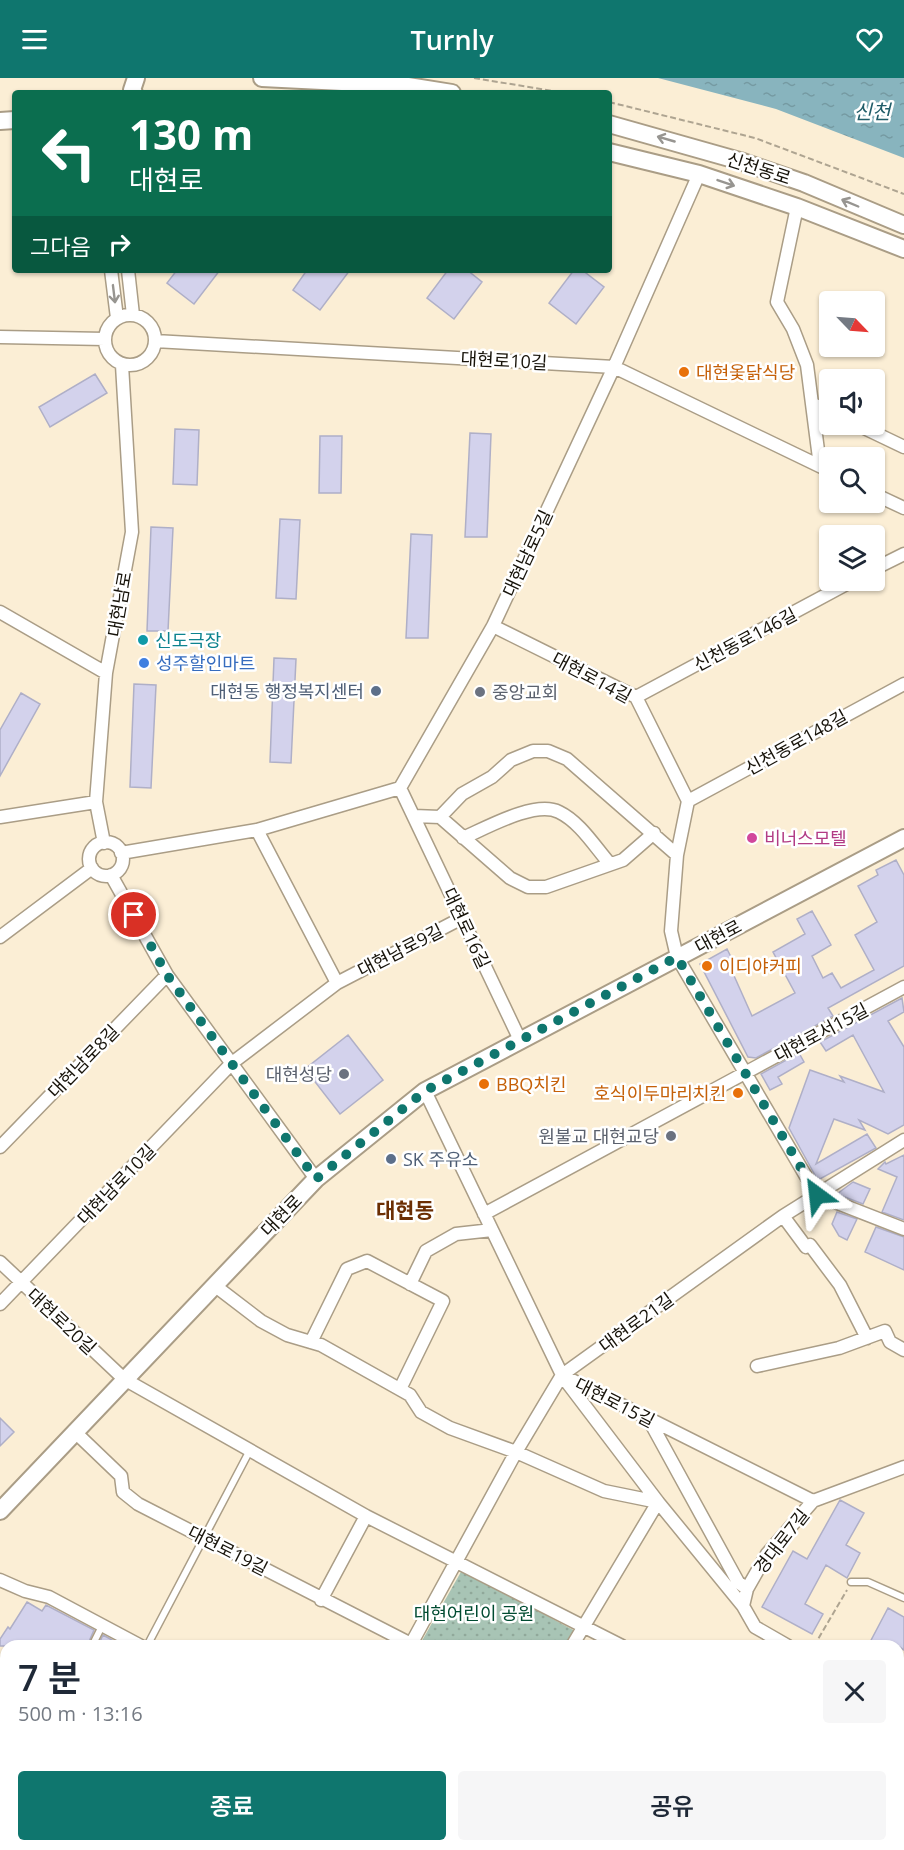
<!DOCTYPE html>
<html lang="ko">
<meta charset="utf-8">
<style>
:root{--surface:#fff;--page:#f6f6f7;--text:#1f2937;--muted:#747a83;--accent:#0f766e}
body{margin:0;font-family:"Open Sans","Noto Sans KR",sans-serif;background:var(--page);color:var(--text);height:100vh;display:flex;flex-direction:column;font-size:22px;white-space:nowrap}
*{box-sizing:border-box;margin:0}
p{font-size:20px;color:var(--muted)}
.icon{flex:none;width:33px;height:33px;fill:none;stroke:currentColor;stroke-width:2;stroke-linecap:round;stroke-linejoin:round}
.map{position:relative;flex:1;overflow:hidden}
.details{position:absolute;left:0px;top:1562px;width:904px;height:212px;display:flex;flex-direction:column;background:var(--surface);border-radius:18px 18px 0 0;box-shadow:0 2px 4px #0004}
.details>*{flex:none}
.guide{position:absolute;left:12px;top:12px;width:600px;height:183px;border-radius:6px;box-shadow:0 2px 4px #0004;background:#0b6e4f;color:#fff;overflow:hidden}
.needle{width:39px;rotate:115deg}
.controls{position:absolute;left:819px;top:213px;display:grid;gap:12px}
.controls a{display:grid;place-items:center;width:66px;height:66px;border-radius:6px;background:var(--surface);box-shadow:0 2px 4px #0004;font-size:30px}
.pin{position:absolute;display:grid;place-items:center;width:51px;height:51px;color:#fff;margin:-26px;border:3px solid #fff;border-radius:50%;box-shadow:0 2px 6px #0007}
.me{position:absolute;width:66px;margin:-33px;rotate:330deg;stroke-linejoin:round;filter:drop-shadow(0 0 4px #0008)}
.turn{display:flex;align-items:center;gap:21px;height:126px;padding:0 18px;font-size:27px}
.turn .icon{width:78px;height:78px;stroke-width:2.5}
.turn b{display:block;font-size:42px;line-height:51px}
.then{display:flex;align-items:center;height:57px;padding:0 18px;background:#0003;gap:12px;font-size:22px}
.round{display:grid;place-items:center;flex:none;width:63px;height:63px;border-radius:6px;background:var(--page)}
.headline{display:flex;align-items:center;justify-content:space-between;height:102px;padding:0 18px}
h1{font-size:36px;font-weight:600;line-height:45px}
.primary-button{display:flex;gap:12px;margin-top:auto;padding:12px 18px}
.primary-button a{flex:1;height:69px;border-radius:6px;background:var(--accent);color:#fff;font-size:24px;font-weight:600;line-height:69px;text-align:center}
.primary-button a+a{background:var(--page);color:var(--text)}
header{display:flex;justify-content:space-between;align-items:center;height:78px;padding:0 18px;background:var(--accent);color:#fff;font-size:27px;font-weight:600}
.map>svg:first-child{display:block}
</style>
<header><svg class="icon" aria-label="menu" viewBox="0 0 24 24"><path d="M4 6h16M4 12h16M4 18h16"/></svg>Turnly<svg class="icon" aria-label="heart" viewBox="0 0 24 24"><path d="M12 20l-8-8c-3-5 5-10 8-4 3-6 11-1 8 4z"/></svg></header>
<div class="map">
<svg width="904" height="1772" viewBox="0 0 904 1772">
<defs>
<pattern id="park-dots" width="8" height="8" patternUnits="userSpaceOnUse" patternTransform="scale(1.5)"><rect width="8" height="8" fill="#a8c4b5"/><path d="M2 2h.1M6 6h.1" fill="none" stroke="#90a89a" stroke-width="1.8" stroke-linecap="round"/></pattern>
<pattern id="water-ripples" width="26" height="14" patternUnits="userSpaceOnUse" patternTransform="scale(1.5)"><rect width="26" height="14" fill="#88b4be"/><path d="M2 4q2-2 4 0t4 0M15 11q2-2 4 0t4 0" fill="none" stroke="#759aa2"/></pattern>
</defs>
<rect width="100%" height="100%" fill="#fbeed5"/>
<path fill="url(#park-dots)" d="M462 1492 575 1553 567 1567 419 1568Z"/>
<path fill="#a8c4b5" d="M48 1767H183L179 1772H43Z"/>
<path fill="url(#water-ripples)" d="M658 0H904V80L776 31Z"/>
<path fill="#d3d2ec" stroke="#afafc7" stroke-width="1.5" d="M177 192H220L194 226 167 205Z
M307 192H350L320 232 293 212Z
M448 192H467L482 204 454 241 427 220Z
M574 192H582L604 209 576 246 549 225Z
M95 296 107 315 50 349 39 329Z
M175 351 199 352 197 407 173 406Z
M470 355 491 356 487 459H465Z
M320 358H342L341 415H319Z
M280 441 300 442 296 521 276 520Z
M151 449 173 450 168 553H147Z
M411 456 432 457 428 560H406Z
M274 580 296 581 291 685 270 684Z
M134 606 156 607 151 710 130 709Z
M21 615 40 626 0 698V652Z
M896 782 904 797V888L828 930 833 938 756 980 748 979 700 886 727 871 736 889 731 891 752 938 795 915 773 874 805 856 797 841 812 833 831 867 812 878 823 900 832 895 841 910 874 892 855 857 877 844 858 808 878 797 876 792Z
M902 920 904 934 888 943 904 969V1047L888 1056 859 1042 865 1052 834 1041 816 1086 867 1056 876 1070 820 1101 816 1099 789 1050 810 992 844 1004 840 998 884 1014 853 957 826 973 820 964Z
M348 957 383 1002 340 1036 305 991Z
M799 975 804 984 778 999 782 1006 770 1012 761 996Z
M904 1077V1142L882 1134 897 1099 878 1091 885 1084 886 1086Z
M853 1104 870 1111 863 1126 837 1116Z
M837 1134 857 1141 847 1162 839 1158 832 1146Z
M876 1149 904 1159V1192L865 1174Z
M0 1340 14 1354 0 1368Z
M840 1422 864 1435 846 1467 860 1475 847 1500 826 1487 805 1526 823 1536 812 1556 762 1529 793 1473 807 1481Z
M27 1524 42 1533 46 1527 94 1552 87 1568H0V1561L8 1549 10 1551Z
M888 1530 904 1539V1572L898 1568H868Z
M103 1557 123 1568H98Z"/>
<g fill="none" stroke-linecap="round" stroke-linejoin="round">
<g stroke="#aa9d86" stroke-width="9">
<path id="service" d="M851 1504H868L904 1520
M92 1568 102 1548
M147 1568 249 1374
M0 1698 6 1702
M598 1772 600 1767"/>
</g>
<g stroke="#aa9d86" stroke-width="15">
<path id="minor" d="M797 129 777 224 793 251 807 287 820 388
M111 192 117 240
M128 192 133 237
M105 262a25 25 0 1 1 50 0a25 25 0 1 1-50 0Z
M0 259 105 261
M155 263 614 289 830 393
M813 326 830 334
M856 346 904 369
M874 416 904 430
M874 491 904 476
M0 534 106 595
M493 548 636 619 688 723 677 777 671 853 677 879 817 1117 904 1151
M636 619 854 502
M400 710 520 962
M688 723 904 606
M414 738 440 739 510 800 528 809H546L623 782 654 755
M0 739 96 724
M440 739 462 716 492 699 511 682 533 673H548L567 681 677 777
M257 752 337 905
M463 760C486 750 535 722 559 734 580 744 595 769 610 786
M89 781a17 17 0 1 1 34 0a17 17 0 1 1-34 0Z
M104 765 96 724 106 595 132 454 122 287
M121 775 257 752 400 710 493 548 614 289 699 96
M111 797 167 897 316 1101
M0 859 92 790
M425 1013 562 1297 813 1423
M0 1069 167 897
M484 1136 904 909
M783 1138 806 1169 810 1167 840 1207 867 1260
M0 1184 124 1301 366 1438 622 1568
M410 1206 426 1173 456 1156 492 1152
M214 1207 261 1243 287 1257 321 1267 410 1317 421 1334 450 1350 516 1374 604 1413 658 1424
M0 1226 232 985 337 905 462 840
M311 1264 347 1191 367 1183 443 1223 400 1311
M757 1288 839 1270 885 1253 890 1264 904 1272
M563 1299 658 1424 743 1528 755 1549 788 1568
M648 1340 738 1504 747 1511
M74 1353 121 1398 123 1414 138 1426 411 1566
M0 1502 25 1513 49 1519 141 1568
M321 1522 366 1438
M743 1528 747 1511 767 1476 813 1423 904 1389
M410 1568 516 1374 562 1297 783 1138 904 1062
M572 1568 658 1424
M529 1767 538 1772
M460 1772 462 1767
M700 1772 703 1767
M868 1772 871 1767"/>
</g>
<g stroke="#aa9d86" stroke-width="20">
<path id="secondary" d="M262 0 402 7 452 15
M134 15 132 12 136 0
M0 43 15 42
M609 46 740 83 804 105 904 147
M609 74 699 96 797 129 904 171
M0 1433 316 1101 425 1013 904 760"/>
</g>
<path stroke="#aea491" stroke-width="2" stroke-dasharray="6 3" stroke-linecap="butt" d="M474 0 565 15
M609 24 755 60 904 116
M814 1568 847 1512
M0 1622 6 1615
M0 1676 6 1669
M716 1767 722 1772
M795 1767 806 1772
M826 1772 828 1767"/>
<use href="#service" stroke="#fff" stroke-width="6"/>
<use href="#minor" stroke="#fff" stroke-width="12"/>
<use href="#secondary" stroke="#fff" stroke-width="16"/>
</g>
<defs><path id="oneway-shaft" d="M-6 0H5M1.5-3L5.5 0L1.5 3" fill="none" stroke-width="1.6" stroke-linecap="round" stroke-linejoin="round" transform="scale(1.5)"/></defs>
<g stroke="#979591">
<use href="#oneway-shaft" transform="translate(666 61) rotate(-164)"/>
<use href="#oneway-shaft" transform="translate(726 105) rotate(19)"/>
<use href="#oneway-shaft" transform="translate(850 125) rotate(-157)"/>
<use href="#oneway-shaft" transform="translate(114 216) rotate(83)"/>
</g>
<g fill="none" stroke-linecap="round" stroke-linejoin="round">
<path stroke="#0f766e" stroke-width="10" stroke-dasharray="0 18" d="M134 837 167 897 316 1101 425 1013 677 879 817 1117"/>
</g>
<g fill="#e8710a" stroke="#fff" stroke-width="2">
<circle cx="684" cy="294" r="6"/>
<circle cx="707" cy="888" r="6"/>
<circle cx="484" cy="1006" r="6"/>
<circle cx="738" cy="1015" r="6"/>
</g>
<circle fill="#0f9aa8" stroke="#fff" stroke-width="2" cx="143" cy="562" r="6"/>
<circle fill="#3f7fe0" stroke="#fff" stroke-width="2" cx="144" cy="585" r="6"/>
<g fill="#5c6f8a" stroke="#fff" stroke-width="2">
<circle cx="376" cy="613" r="6"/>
<circle cx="391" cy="1081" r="6"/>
</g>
<g fill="#6b7280" stroke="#fff" stroke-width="2">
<circle cx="480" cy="614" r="6"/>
<circle cx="344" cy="996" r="6"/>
<circle cx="671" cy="1058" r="6"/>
</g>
<circle fill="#d1479c" stroke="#fff" stroke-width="2" cx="752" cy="760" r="6"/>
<g text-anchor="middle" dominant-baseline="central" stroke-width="5" stroke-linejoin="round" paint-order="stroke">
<g font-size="18" fill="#17130a" stroke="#fff">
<text transform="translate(759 90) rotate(18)">신천동로</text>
<text transform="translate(504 282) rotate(3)">대현로10길</text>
<text transform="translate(527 475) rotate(-65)">대현남로5길</text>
<text transform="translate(119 526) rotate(-80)">대현남로</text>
<text transform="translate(745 561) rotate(-28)">신천동로146길</text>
<text transform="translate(592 599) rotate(28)">대현로14길</text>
<text transform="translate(796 664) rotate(-29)">신천동로148길</text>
<text transform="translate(467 850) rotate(65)">대현로16길</text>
<text transform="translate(718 858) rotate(-28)">대현로</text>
<text transform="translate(400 872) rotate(-27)">대현남로9길</text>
<text transform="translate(821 954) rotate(-28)">대현로서15길</text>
<text transform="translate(83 983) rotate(-46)">대현남로8길</text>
<text transform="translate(116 1106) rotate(-46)">대현남로10길</text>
<text transform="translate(281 1137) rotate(-46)">대현로</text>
<text transform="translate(62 1243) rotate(43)">대현로20길</text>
<text transform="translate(636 1244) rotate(-36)">대현로21길</text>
<text transform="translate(615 1324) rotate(27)">대현로15길</text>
<text transform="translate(781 1463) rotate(-52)">경대로7길</text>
<text transform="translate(228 1472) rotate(27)">대현로19길</text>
</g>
<g font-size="18" fill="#c56008" stroke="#fff" text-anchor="start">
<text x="696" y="294">대현옻닭식당</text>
<text x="719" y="888">이디야커피</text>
<text x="496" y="1006">BBQ치킨</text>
<text x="726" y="1015" text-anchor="end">호식이두마리치킨</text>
</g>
<g font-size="18" fill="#0d838f" stroke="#fff" text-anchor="start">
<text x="155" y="562">신도극장</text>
</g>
<g font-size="18" fill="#366cbe" stroke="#fff" text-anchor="start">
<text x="156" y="585">성주할인마트</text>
</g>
<g font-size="18" fill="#4e5e75" stroke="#fff" text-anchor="end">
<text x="364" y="613">대현동 행정복지센터</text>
<text x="403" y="1081" text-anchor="start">SK 주유소</text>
</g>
<g font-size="18" fill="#5b616d" stroke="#fff" text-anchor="end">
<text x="492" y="614" text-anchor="start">중앙교회</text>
<text x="332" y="996">대현성당</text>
<text x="659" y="1058">원불교 대현교당</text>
</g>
<g font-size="18" fill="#b23c85" stroke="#fff" text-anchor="start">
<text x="764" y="760">비너스모텔</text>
</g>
<g font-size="18" fill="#004b31" stroke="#fff">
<text x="474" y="1535">대현어린이 공원</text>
</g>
<g font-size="20" font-style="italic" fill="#215d69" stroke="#fff">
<text x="872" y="33">신천</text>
</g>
<g font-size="21" font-weight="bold" fill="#6b2e03" stroke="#fff">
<text x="405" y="1132">대현동</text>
</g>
</g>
</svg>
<div class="controls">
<a><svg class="needle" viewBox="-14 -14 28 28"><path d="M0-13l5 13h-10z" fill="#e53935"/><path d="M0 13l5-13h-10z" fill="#747a83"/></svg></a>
<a><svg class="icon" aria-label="sound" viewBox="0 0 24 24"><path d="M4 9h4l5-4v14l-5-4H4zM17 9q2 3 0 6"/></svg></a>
<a><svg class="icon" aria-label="search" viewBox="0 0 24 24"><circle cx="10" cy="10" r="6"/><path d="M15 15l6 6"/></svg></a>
<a><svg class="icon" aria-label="layers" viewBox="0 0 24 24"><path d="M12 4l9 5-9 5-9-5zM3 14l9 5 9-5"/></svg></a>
</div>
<div class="pin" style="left:134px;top:837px;background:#d93025"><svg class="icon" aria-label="arrive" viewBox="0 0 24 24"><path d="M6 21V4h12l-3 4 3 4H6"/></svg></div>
<svg class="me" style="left:817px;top:1117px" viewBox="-20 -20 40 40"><path d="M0-17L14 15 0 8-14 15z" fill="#0f766e" stroke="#fff" stroke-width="4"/></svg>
<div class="guide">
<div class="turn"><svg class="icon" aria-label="left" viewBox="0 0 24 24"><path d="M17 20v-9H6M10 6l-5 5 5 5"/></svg><div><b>130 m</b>대현로</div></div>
<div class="then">그다음<svg class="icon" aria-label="right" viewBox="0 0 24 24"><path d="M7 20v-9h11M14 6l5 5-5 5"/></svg></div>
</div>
<section class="details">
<div class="headline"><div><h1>7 분</h1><p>500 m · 13:16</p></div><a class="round"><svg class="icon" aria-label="close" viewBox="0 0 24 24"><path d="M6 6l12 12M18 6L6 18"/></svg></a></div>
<div class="primary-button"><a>종료</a><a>공유</a></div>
</section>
</div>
